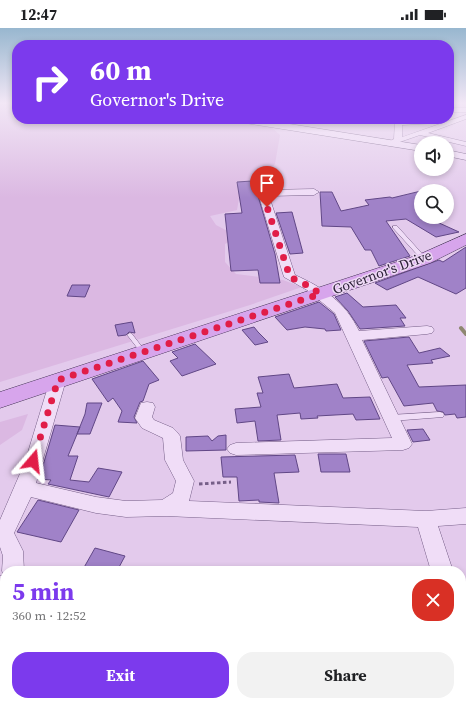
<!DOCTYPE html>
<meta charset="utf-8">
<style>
:root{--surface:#fff;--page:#f2f2f2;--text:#202124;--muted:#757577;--accent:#7c3aed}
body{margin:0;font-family:"Source Serif 4",serif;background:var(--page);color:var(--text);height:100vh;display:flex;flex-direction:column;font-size:15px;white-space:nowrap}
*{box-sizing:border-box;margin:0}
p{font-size:13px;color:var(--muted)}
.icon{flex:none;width:22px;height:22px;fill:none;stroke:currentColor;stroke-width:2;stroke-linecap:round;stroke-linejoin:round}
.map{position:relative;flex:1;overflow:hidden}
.drawer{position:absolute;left:0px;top:538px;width:466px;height:140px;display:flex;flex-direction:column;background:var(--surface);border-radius:16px 16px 0 0;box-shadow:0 2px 6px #0003}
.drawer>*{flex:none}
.guide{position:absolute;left:12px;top:12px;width:442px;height:84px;border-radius:16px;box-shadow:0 2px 6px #0003;background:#7c3aed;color:#fff;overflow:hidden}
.tools{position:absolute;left:414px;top:108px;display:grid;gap:8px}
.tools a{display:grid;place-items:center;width:40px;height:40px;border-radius:50%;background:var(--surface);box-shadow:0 2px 6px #0003;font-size:20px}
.pin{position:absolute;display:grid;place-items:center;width:34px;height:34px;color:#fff;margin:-41px -17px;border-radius:50% 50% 50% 0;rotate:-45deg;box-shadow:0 0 4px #0007}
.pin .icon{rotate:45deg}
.me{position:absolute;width:44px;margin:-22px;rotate:17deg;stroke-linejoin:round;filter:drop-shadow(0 0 3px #0008)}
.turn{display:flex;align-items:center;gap:14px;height:84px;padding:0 12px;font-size:18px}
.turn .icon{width:52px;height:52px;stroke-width:2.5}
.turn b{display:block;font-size:28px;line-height:34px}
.round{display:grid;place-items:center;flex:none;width:42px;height:42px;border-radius:16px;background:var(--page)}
.summary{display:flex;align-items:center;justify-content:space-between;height:68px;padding:0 12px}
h1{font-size:24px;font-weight:700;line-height:30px;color:var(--accent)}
.primary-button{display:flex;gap:8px;margin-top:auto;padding:8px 12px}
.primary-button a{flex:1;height:46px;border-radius:16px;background:var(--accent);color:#fff;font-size:16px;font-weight:700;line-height:46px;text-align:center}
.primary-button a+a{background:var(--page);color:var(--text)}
.status{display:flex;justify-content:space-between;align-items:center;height:28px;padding:0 20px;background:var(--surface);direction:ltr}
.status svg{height:11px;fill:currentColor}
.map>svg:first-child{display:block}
</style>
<div class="status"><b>12:47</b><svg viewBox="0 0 49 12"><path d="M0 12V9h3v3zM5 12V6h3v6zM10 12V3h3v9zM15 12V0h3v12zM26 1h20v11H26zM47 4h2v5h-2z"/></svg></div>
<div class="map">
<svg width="466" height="678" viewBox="0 0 466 678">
<rect width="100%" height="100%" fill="#e3caec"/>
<path fill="#dbb8e2" d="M0 75H17V91H205L270 98 280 107 275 136 264 151 241 159 237 182 210 188 216 197 239 209 225 216V234L236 246 283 252 302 259 250 277 0 354Z
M28 386 22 402 0 417V394Z"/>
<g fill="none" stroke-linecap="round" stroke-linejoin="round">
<path stroke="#8f8871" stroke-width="4" d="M461 300 466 306"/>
</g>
<path fill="#a082c8" stroke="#614786" d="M252 153V159L256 161 275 226 280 255H260L258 242 231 243 225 186 242 185 237 154Z
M421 163V177L416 178 421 180V189H426L459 204 436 209 406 191 386 193 410 228 379 238 371 222H365L351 199 322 198 320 164H332L341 183 369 177 365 172 390 169 392 170Z
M292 184 303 225 290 226 276 185Z
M466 219V260L456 266 418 249 387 262 375 255 439 232 443 234Z
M72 257H90L85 269 67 268Z
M347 265 363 279 396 277 406 290H400L405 298 360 301 348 283 335 269Z
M319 274 334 286 341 302 326 303 325 301 305 299 287 302 275 289Z
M132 294 135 305 129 304 126 307 118 308 115 297Z
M254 299 258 304 268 314 255 317 242 302Z
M409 309 419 325 440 320 450 328 431 332 433 335 407 337 419 359 466 357V389L457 390 455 386 445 387 443 384 437 383 433 375 404 378 388 349 382 350 364 313Z
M195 316 216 336 182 348 170 333 178 330 172 324Z
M143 333 159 352 149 356 143 373 140 374 134 389 137 395 118 394 122 383 113 370 108 374 92 351Z
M289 346 294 360 337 356 343 370 370 369 380 391 356 392 353 386 317 388 318 390 301 391 300 385 277 387 281 412 258 413 255 393 237 395 235 381 261 379 257 365H263L258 349Z
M87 375H102L90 406H77L85 386Z
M55 397 80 399 68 428H78L70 452 89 454 98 440 122 444 109 469 48 456 51 452 39 451Z
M423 401 430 412 413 414 407 402Z
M226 407V422L186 423V409L208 408 212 413 218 408Z
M318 426H346L350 444H321Z
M295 427 299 444 274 445 279 475 259 474V472L239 473 237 449H223L221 429Z
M38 472 79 482 61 514 17 504Z
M95 520 125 528 117 543H82Z"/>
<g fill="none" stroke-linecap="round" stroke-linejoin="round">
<g stroke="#765f88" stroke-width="1">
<path id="service" d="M393 198H397L426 230V232H422L393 200Z
M130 305 132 306 146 324 147 325 146 326H142L128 308 127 307Z
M440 384 443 385 444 387 443 389 391 393 388 392 387 390 388 388 391 387Z"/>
</g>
<g stroke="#765f88" stroke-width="1">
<path id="minor" d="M449 80H466V84H449Z
M466 87V91L428 105 466 114V118L420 107 391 117 387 115 394 111 395 93 434 91 440 93 436 95 402 97V109Z
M262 159 267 162 314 161 319 164 314 167 269 168 295 247C324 260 345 274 359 303L427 298 432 299 434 302 432 305 427 306 362 312 412 416 409 420 403 422 236 427 230 425 227 421 230 417 236 415 392 410 335 285 307 262 284 249 257 162Z
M58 347 63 349 66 352 36 455 96 469 126 473 162 472 173 465 176 453 165 432 163 410 142 400 135 390 141 375 147 374 153 375 155 379 152 389 154 392 173 400 177 404 180 408 183 432 194 453 189 473 426 483 466 480V496L438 498 453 543H431L418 499 166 488 126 489 96 485 31 469 14 505 23 523 24 543H5V569L0 571V548L4 547 2 543 3 528 0 519V492L25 434 50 352 53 349Z
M461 592 466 594V631L461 629Z"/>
</g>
<g stroke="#57426a" stroke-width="1">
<path id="secondary" d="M234 91H258L421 117V123L239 94Z
M447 122 466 126V132L447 128Z"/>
</g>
<g stroke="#443356" stroke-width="1">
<path id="primary" d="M466 206V217L430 235 0 380V364L418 227Z"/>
</g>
<path stroke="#765f88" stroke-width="3" stroke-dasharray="3.5 2.5" stroke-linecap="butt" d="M199 456 231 454"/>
<use href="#service" fill="#f0ddf7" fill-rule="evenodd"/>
<use href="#minor" fill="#f0ddf7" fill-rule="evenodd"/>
<use href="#secondary" fill="#f0ddf7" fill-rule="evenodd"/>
<use href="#primary" fill="#d7a5ec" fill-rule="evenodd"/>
</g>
<linearGradient id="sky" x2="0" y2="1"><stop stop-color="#98b7cf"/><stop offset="0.44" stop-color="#f2e7f6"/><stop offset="1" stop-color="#f2e7f6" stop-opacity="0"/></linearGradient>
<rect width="466" height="170" fill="url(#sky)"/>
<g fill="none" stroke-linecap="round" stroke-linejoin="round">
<path stroke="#e11d48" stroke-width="7" stroke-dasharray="0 12.6" d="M33 433 58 352 320 266 311 259 290 249 267 179"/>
</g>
<g text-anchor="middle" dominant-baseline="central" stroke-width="3" stroke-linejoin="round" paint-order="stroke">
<g font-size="14" fill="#2e223a" stroke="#edd9f4">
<text transform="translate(382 244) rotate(-20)">Governor's Drive</text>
</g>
</g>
</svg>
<div class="tools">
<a><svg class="icon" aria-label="sound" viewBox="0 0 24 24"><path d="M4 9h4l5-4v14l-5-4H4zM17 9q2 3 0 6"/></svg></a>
<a><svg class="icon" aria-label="search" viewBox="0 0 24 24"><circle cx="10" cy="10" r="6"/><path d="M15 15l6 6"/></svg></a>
</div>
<div class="pin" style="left:267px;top:179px;background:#d93025"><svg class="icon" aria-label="arrive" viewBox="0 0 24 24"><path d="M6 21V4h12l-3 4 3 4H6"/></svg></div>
<svg class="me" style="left:33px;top:433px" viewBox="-20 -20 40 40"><path d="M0-17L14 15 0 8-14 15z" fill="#e11d48" stroke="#fff" stroke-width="4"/></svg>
<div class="guide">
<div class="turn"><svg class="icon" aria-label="right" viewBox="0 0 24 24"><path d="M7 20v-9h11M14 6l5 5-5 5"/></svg><div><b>60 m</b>Governor's Drive</div></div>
</div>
<section class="drawer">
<div class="summary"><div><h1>5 min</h1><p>360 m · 12:52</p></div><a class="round" style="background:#d93025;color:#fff"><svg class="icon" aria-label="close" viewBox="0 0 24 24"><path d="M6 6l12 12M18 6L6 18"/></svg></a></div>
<div class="primary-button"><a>Exit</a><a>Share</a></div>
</section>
</div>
